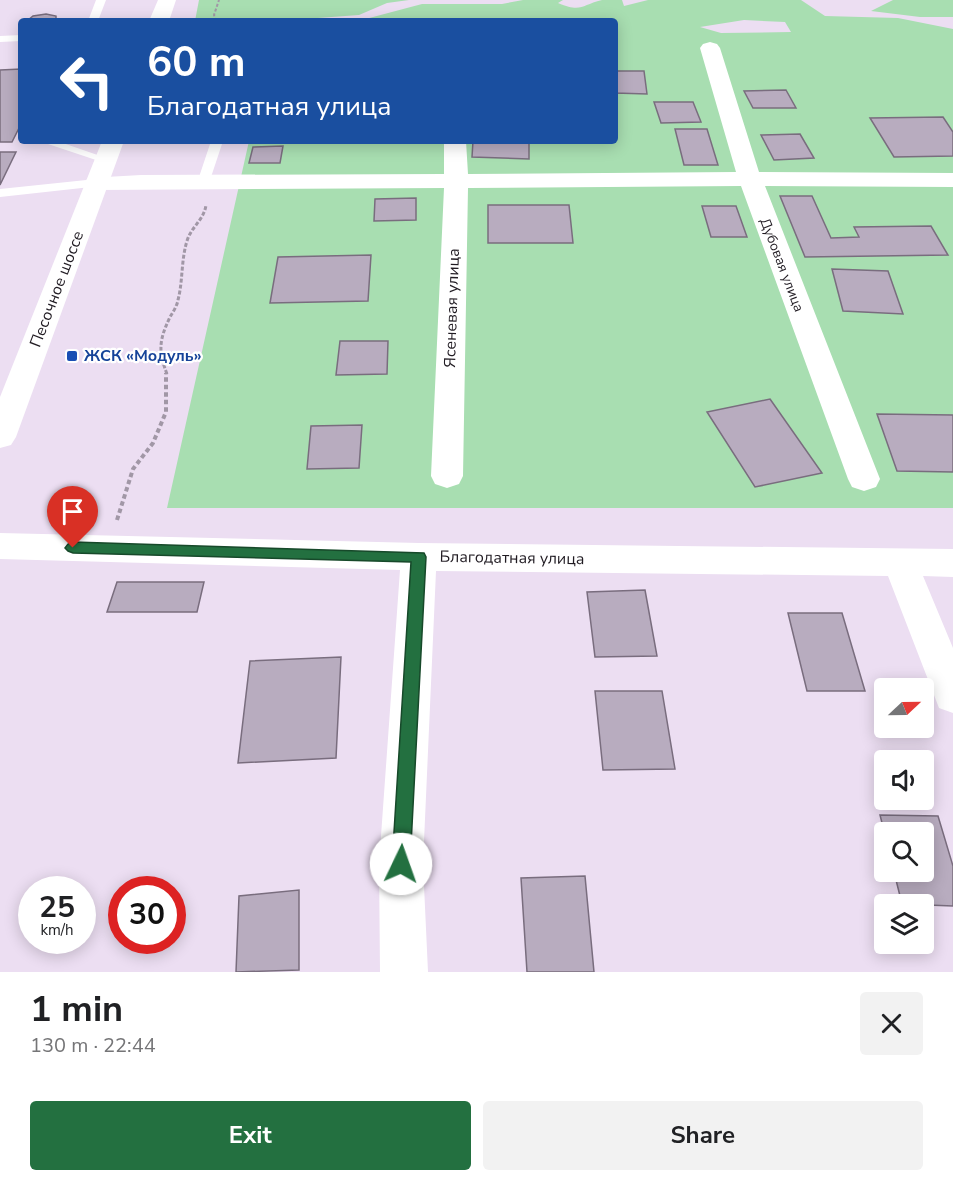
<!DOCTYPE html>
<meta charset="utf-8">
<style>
:root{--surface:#fff;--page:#f2f2f2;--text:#202124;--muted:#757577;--accent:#237040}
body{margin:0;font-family:"Nunito Sans",sans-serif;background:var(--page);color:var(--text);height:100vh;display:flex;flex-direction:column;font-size:22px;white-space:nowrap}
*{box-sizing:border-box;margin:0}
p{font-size:20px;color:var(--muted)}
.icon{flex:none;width:33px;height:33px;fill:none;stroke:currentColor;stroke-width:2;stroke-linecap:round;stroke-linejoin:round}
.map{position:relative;height:972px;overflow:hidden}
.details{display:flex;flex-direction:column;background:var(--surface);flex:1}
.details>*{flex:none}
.guide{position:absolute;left:18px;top:18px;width:600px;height:126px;border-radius:6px;box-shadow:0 3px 15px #0003;background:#1a4fa0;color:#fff;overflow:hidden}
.needle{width:39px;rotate:68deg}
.tools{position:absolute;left:874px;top:678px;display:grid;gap:12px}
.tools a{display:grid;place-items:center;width:60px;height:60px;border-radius:6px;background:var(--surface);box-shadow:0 3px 15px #0003;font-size:30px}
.speed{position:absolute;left:18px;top:876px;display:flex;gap:12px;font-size:30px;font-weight:700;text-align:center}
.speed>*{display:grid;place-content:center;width:78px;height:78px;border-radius:50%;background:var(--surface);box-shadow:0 3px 15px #0003;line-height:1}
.speed small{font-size:15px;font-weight:400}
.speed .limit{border:9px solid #d22;background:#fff;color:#111}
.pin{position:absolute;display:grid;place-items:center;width:51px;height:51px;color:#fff;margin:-62px -26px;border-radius:50% 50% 50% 0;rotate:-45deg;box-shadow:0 0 6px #0007}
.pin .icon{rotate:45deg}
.me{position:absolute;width:66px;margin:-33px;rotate:3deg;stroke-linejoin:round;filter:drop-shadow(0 0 4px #0008)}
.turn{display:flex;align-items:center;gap:21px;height:126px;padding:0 30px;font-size:27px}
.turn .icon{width:78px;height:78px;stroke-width:2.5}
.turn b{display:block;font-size:42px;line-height:51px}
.round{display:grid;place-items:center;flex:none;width:63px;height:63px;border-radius:6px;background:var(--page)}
.head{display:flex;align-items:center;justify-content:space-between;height:102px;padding:0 30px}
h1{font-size:36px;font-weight:700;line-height:45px}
.action{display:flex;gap:12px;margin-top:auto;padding:12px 30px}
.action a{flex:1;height:69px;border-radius:6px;background:var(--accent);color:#fff;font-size:24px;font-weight:700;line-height:69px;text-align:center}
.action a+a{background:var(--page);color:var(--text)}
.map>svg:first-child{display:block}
</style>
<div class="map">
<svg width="953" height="972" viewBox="0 0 953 972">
<rect width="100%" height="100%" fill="#ecdef2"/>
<path fill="#a8deb1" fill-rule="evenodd" d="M199 0H409L387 3 359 15 277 21H195Z
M523 0H563L558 3C582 13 581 5 602 0 608 0 616 0 622 0L624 6 648 0H801L825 16 898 18 953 29V508H167L249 141H615V21H358L422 4H502ZM744 20 785 22 791 32 721 33 700 27Z
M893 0H953V17H920L871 11Z"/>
<path fill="#b8acbf" stroke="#796d7e" stroke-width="1.5" d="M46 14 56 16V21H27L33 16Z
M21 69V124L12 142H0V70Z
M615 71H644L647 94 615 93Z
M786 90 796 108H753L744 91Z
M654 102H693L701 122 661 123Z
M943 117 953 132V156L894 157 870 118Z
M675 129H707L718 165H684Z
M800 134 814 158 774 160 761 135Z
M473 141H529V159L472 157Z
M283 146 280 163H249L253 147Z
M0 152H16L0 185Z
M780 196H812L831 238 859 237 854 227 931 226 948 255 805 257Z
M416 198V220L374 221 375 199Z
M488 205H569L573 243H488Z
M702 206H736L747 237H711Z
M371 255 368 301 270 303 278 257Z
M832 269 888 271 903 314 843 311Z
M340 341H388L387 374 336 375Z
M770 399 822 473 755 487 707 412Z
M877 414 953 415V472L897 471Z
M362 425 359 468 307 469 311 426Z
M117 582H204L197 612H107Z
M645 590 657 656 595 657 587 592Z
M788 613H842L865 691H807Z
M341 657 336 758 238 763 250 661Z
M595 691H662L675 769 603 770Z
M880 815 938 816 953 866V906L902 904 894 872H924V832H885V835Z
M585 876 594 972H527L521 878Z
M299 890V970L236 972 239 896Z"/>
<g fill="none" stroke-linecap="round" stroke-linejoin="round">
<path stroke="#a197a6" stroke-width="2" stroke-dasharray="3 2" stroke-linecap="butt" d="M216 21 214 15 219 0"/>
<path stroke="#a197a6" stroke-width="3" stroke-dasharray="4 2" stroke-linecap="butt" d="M167 374C158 351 159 340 170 317 173 312 177 306 178 300 183 281 181 260 187 241 191 227 204 220 206 205"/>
<path stroke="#a197a6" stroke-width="4" stroke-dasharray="4.5 3" stroke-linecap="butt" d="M117 520 133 469 153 443 166 412V373"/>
<path fill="#fff" fill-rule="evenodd" d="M96 0H106L98 21H88Z
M21 35V41L0 42V36Z
M39 141H57L112 160 106 163 102 162Z
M211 141H223L210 180 204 184 198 180Z
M96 179 102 183 100 186 0 197V189Z"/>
<path fill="#fff" fill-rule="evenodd" d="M710 42 717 44 720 48 759 172 953 173V187L765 186 880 479 876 487 864 491 852 487 848 479 741 186 468 188 463 476 459 484 447 488 435 484 431 476 444 188 96 190 88 188 84 183 88 178 141 175 444 174V141H466L468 174 736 172 700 48 703 44Z
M0 533 419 543 953 549V577L923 576 953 648V713L939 708 888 576 436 571 423 864 428 972H380L379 864 400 570 0 559Z"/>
<path fill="#fff" fill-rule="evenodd" d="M158 0H176L169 21H149Z
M102 141H124L16 437 11 445 0 448V397Z"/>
</g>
<path fill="#237040" stroke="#17492a" stroke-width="1.5" d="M73 542 424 553 426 557 410 864 408 870 401 873 395 870 392 864 411 562 73 553 68 551 65 548 68 544Z"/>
<rect fill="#1a4fb4" stroke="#fff" stroke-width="2" x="66" y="350" width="12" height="12" rx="3"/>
<g text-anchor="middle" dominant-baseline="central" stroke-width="4.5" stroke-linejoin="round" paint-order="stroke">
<g font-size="14" fill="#201b22" stroke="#fff">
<text transform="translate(782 265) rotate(69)">Дубовая улица</text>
</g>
<g font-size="16" fill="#201b22" stroke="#fff">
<text transform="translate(57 289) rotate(-69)">Песочное шоссе</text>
<text transform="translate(452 308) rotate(-88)">Ясеневая улица</text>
<text transform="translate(512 558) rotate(1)">Благодатная улица</text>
</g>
<g font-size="16" font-weight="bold" fill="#164399" stroke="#fff" text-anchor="start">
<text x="84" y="356">ЖСК «Модуль»</text>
</g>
</g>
</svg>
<div class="tools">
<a><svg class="needle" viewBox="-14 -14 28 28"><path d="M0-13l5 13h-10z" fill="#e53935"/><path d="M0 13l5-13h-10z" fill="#757577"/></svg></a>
<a><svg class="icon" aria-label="sound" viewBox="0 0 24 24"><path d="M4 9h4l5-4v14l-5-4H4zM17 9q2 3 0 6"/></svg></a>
<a><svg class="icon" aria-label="search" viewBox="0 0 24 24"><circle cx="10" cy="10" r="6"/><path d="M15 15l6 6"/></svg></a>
<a><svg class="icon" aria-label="layers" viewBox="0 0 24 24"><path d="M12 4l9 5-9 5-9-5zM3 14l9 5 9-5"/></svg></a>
</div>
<div class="speed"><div>25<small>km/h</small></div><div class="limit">30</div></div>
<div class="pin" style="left:73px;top:548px;background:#d93025"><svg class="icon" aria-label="arrive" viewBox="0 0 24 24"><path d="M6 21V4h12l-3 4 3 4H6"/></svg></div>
<svg class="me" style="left:401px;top:864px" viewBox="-20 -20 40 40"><circle r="19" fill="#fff"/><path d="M0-13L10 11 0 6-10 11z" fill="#237040"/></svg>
<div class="guide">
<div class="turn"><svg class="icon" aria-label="left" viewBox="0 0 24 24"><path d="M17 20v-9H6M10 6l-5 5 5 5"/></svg><div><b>60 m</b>Благодатная улица</div></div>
</div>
</div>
<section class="details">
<div class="head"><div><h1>1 min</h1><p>130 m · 22:44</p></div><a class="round"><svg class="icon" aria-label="close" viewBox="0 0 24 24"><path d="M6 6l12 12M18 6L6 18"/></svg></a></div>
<div class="action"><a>Exit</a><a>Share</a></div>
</section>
